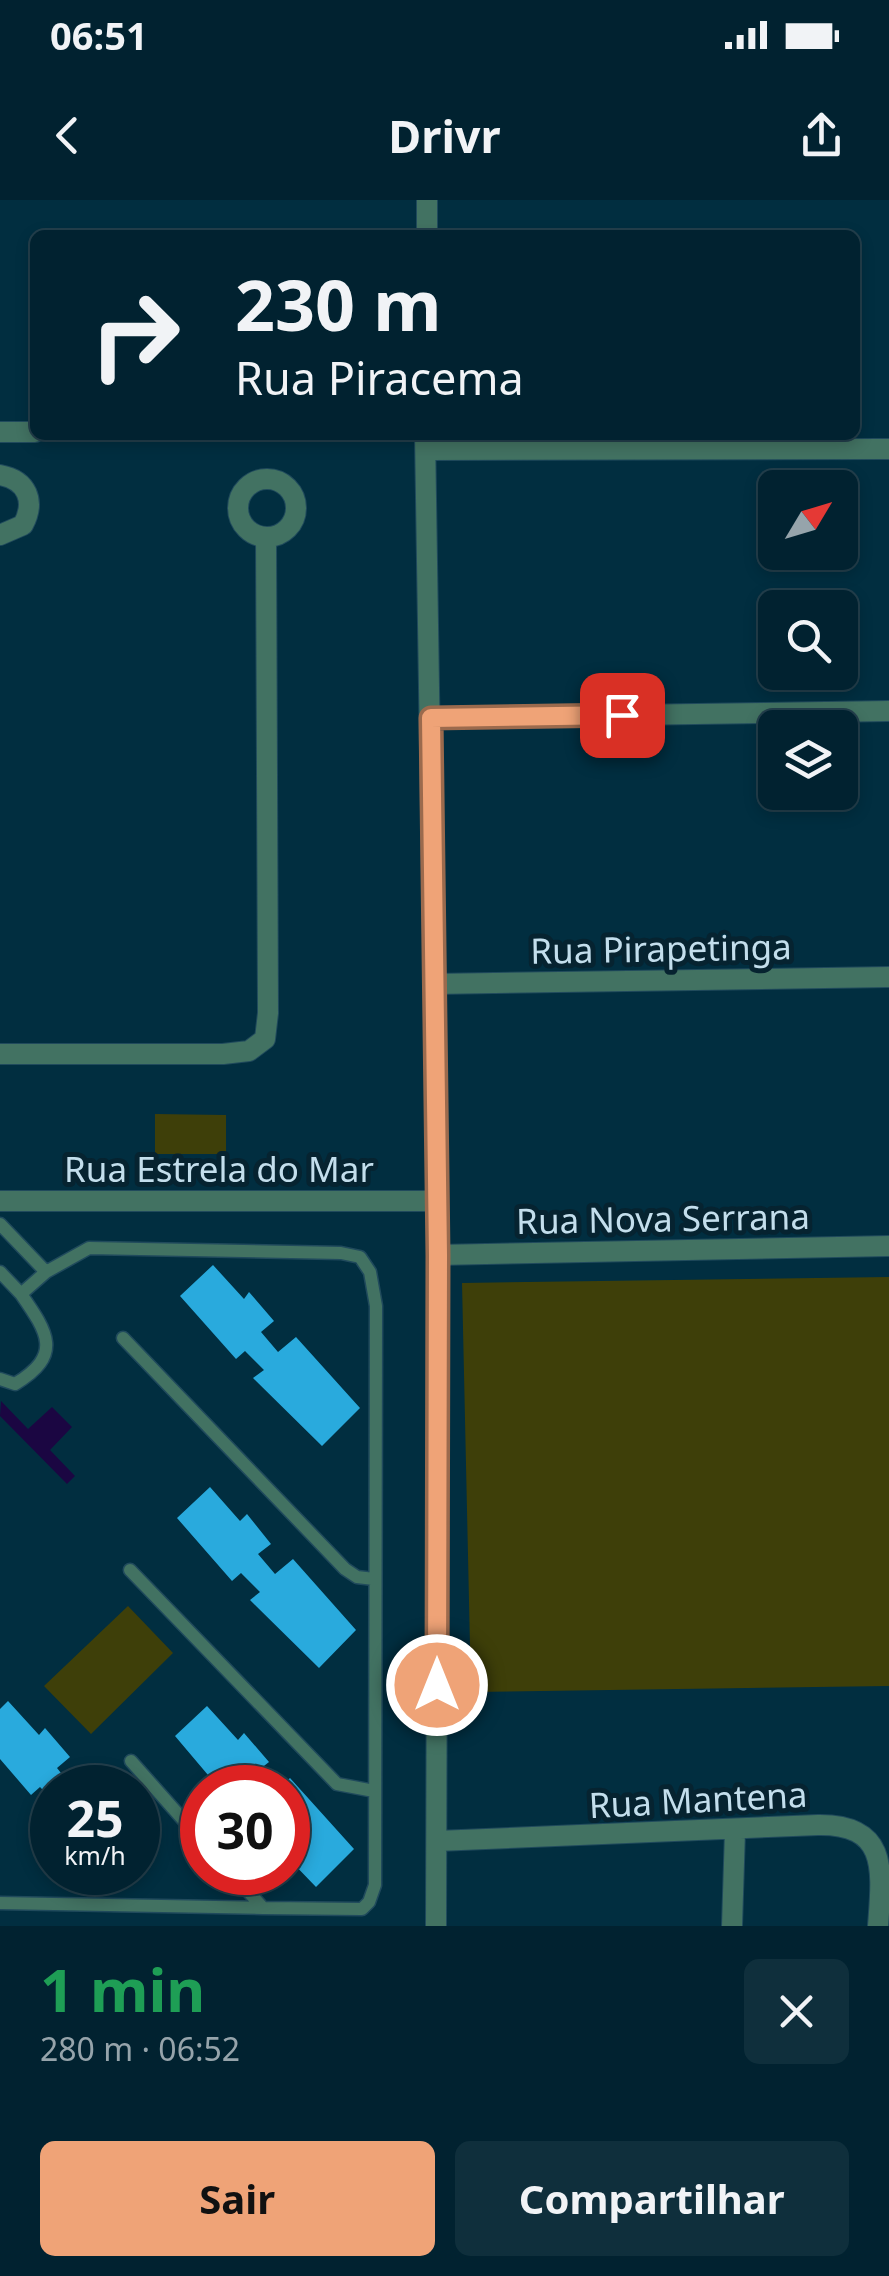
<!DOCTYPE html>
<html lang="pt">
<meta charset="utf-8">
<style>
:root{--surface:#012230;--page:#0f2f3c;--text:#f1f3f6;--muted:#96a4ab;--line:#233f4c;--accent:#efa377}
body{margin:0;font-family:"Noto Sans",sans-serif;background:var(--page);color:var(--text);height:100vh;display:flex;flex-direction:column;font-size:38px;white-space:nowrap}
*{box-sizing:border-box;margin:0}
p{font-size:32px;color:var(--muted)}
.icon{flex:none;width:55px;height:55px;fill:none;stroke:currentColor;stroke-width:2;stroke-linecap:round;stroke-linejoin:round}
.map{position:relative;height:1726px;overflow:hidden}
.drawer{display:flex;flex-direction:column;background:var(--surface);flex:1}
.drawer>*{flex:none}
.top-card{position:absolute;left:30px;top:30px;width:830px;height:210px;border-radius:15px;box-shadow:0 5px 15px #0003,0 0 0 2px var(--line);background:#012230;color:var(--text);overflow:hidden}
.needle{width:65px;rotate:52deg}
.buttons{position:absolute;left:758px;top:270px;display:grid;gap:20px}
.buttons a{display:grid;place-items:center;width:100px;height:100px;border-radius:15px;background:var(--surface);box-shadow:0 5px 15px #0003,0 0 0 2px var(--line);font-size:50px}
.speed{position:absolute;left:30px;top:1565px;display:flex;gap:20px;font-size:50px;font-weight:700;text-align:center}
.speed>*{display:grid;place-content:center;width:130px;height:130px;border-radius:50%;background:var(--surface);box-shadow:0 5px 15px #0003,0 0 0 2px var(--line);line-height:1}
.speed small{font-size:25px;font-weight:400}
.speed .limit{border:15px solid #d22;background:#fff;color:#111}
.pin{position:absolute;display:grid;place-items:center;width:85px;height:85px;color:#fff;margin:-42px;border-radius:20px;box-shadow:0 5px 15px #0006}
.me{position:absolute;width:110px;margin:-55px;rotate:0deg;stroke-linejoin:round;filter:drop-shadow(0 0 8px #0008)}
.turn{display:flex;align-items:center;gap:35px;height:210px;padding:0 40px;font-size:45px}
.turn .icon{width:130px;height:130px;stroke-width:2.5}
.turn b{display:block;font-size:70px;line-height:85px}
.round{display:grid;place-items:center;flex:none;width:105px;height:105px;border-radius:15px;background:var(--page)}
.summary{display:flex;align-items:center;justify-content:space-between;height:170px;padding:0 40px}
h1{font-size:60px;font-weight:700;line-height:75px;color:#1e9e55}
.action{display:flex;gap:20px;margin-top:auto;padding:20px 40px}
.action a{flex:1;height:115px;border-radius:15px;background:var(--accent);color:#111;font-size:40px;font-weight:700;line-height:115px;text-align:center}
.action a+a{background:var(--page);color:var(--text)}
.status{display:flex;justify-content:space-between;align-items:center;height:70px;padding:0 50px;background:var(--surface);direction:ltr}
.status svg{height:28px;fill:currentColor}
header{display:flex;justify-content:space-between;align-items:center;height:130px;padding:0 40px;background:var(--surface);font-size:45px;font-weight:700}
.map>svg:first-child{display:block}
</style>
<div class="status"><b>06:51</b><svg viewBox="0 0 49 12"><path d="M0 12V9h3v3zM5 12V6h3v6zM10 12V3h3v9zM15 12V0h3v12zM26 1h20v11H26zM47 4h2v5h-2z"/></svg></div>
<header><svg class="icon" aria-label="back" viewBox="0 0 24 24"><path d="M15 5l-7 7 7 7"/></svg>Drivr<svg class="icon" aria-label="share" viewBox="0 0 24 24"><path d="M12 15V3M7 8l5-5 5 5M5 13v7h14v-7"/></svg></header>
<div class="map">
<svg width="889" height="1726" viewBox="0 0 889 1726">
<rect width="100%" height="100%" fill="#012e40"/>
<path fill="#3e3f09" d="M155 914 226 915V954H155Z
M889 1077V1486L471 1492 462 1083Z
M128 1406 173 1453 91 1534 44 1486Z"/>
<path fill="#1b0642" d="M1 1201 28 1229 52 1207 72 1227 50 1250 75 1276 67 1284 0 1216Z"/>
<path fill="#29aadd" d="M213 1065 244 1099 249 1092 274 1121 261 1132 278 1152 296 1137 360 1208 322 1246 253 1178 264 1170 245 1151 236 1159 180 1096Z
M210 1287 240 1321 247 1314 271 1344 258 1354 275 1374 293 1359 356 1430 319 1468 250 1400 260 1392 241 1373 232 1381 177 1318Z
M8 1501 39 1535 45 1528 70 1557 57 1568 73 1588H52V1599L40 1587 31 1595 0 1559V1509Z
M207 1506 238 1540 244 1533 269 1562 255 1573 267 1588H219L175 1536Z
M92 1573 105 1588H74Z
M290 1578 354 1649 316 1687 288 1658V1588H279Z
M138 1623 156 1644 138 1662Z"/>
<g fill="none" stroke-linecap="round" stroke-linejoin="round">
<g stroke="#204a5c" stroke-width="15">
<path id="service" d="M0 1024 46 1072
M0 1072 21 1094 46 1072 89 1048 341 1053 360 1057 370 1072 376 1106 375 1685 369 1702 362 1709 263 1708 231 1672
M123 1138 345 1369 357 1377 374 1379
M0 1179 15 1184C63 1155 48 1133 21 1094
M130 1370 337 1584 374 1591
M131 1561 202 1641
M0 1703 263 1708"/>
</g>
<g stroke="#204a5c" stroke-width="22">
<path id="minor" d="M427 35V0
M0 232H35
M425 235 438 1055 436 1726
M426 250 889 249
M0 275C27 280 36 301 23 325L0 335
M238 308a29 29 0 1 1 58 0a29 29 0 1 1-58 0Z
M431 518 889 511
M433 784 889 777
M0 854H223L249 851 265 839 268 813 266 337
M0 1001H437
M438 1055 889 1046
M437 1641 818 1625C889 1624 882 1671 878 1726
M732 1726 735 1631"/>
</g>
<use href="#service" stroke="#427262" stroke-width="12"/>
<use href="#minor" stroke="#427262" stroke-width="20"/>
</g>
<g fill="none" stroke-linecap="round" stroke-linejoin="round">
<g stroke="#9b6a4d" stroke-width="25">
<path id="route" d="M437 1485 438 1055 431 518 622 515"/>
</g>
<use href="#route" stroke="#efa377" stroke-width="18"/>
</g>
<g text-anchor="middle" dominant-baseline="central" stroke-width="10" stroke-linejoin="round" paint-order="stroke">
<g font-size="35" fill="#c3deec" stroke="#062330">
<text transform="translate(661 748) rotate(-1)">Rua Pirapetinga</text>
<text x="219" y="968">Rua Estrela do Mar</text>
<text transform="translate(663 1018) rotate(-1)">Rua Nova Serrana</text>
<text transform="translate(698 1599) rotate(-3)">Rua Mantena</text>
</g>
</g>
</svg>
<div class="buttons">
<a><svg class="needle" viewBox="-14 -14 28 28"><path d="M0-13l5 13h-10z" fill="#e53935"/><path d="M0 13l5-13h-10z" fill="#96a4ab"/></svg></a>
<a><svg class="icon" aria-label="search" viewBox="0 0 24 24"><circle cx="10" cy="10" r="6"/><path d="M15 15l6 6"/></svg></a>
<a><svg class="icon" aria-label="layers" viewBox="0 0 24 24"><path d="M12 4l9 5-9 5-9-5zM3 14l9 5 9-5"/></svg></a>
</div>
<div class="speed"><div>25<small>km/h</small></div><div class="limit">30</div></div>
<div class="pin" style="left:622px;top:515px;background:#d93025"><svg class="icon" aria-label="arrive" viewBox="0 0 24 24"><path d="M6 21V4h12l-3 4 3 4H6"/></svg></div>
<svg class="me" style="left:437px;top:1485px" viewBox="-20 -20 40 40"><circle r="17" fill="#efa377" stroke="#fff" stroke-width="3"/><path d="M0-11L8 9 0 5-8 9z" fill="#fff"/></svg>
<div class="top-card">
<div class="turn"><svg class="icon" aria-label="right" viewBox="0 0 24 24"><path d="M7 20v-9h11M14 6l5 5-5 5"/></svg><div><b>230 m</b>Rua Piracema</div></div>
</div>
</div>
<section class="drawer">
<div class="summary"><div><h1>1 min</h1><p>280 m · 06:52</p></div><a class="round"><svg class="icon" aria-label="close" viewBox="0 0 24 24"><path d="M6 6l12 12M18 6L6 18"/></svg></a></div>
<div class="action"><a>Sair</a><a>Compartilhar</a></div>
</section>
